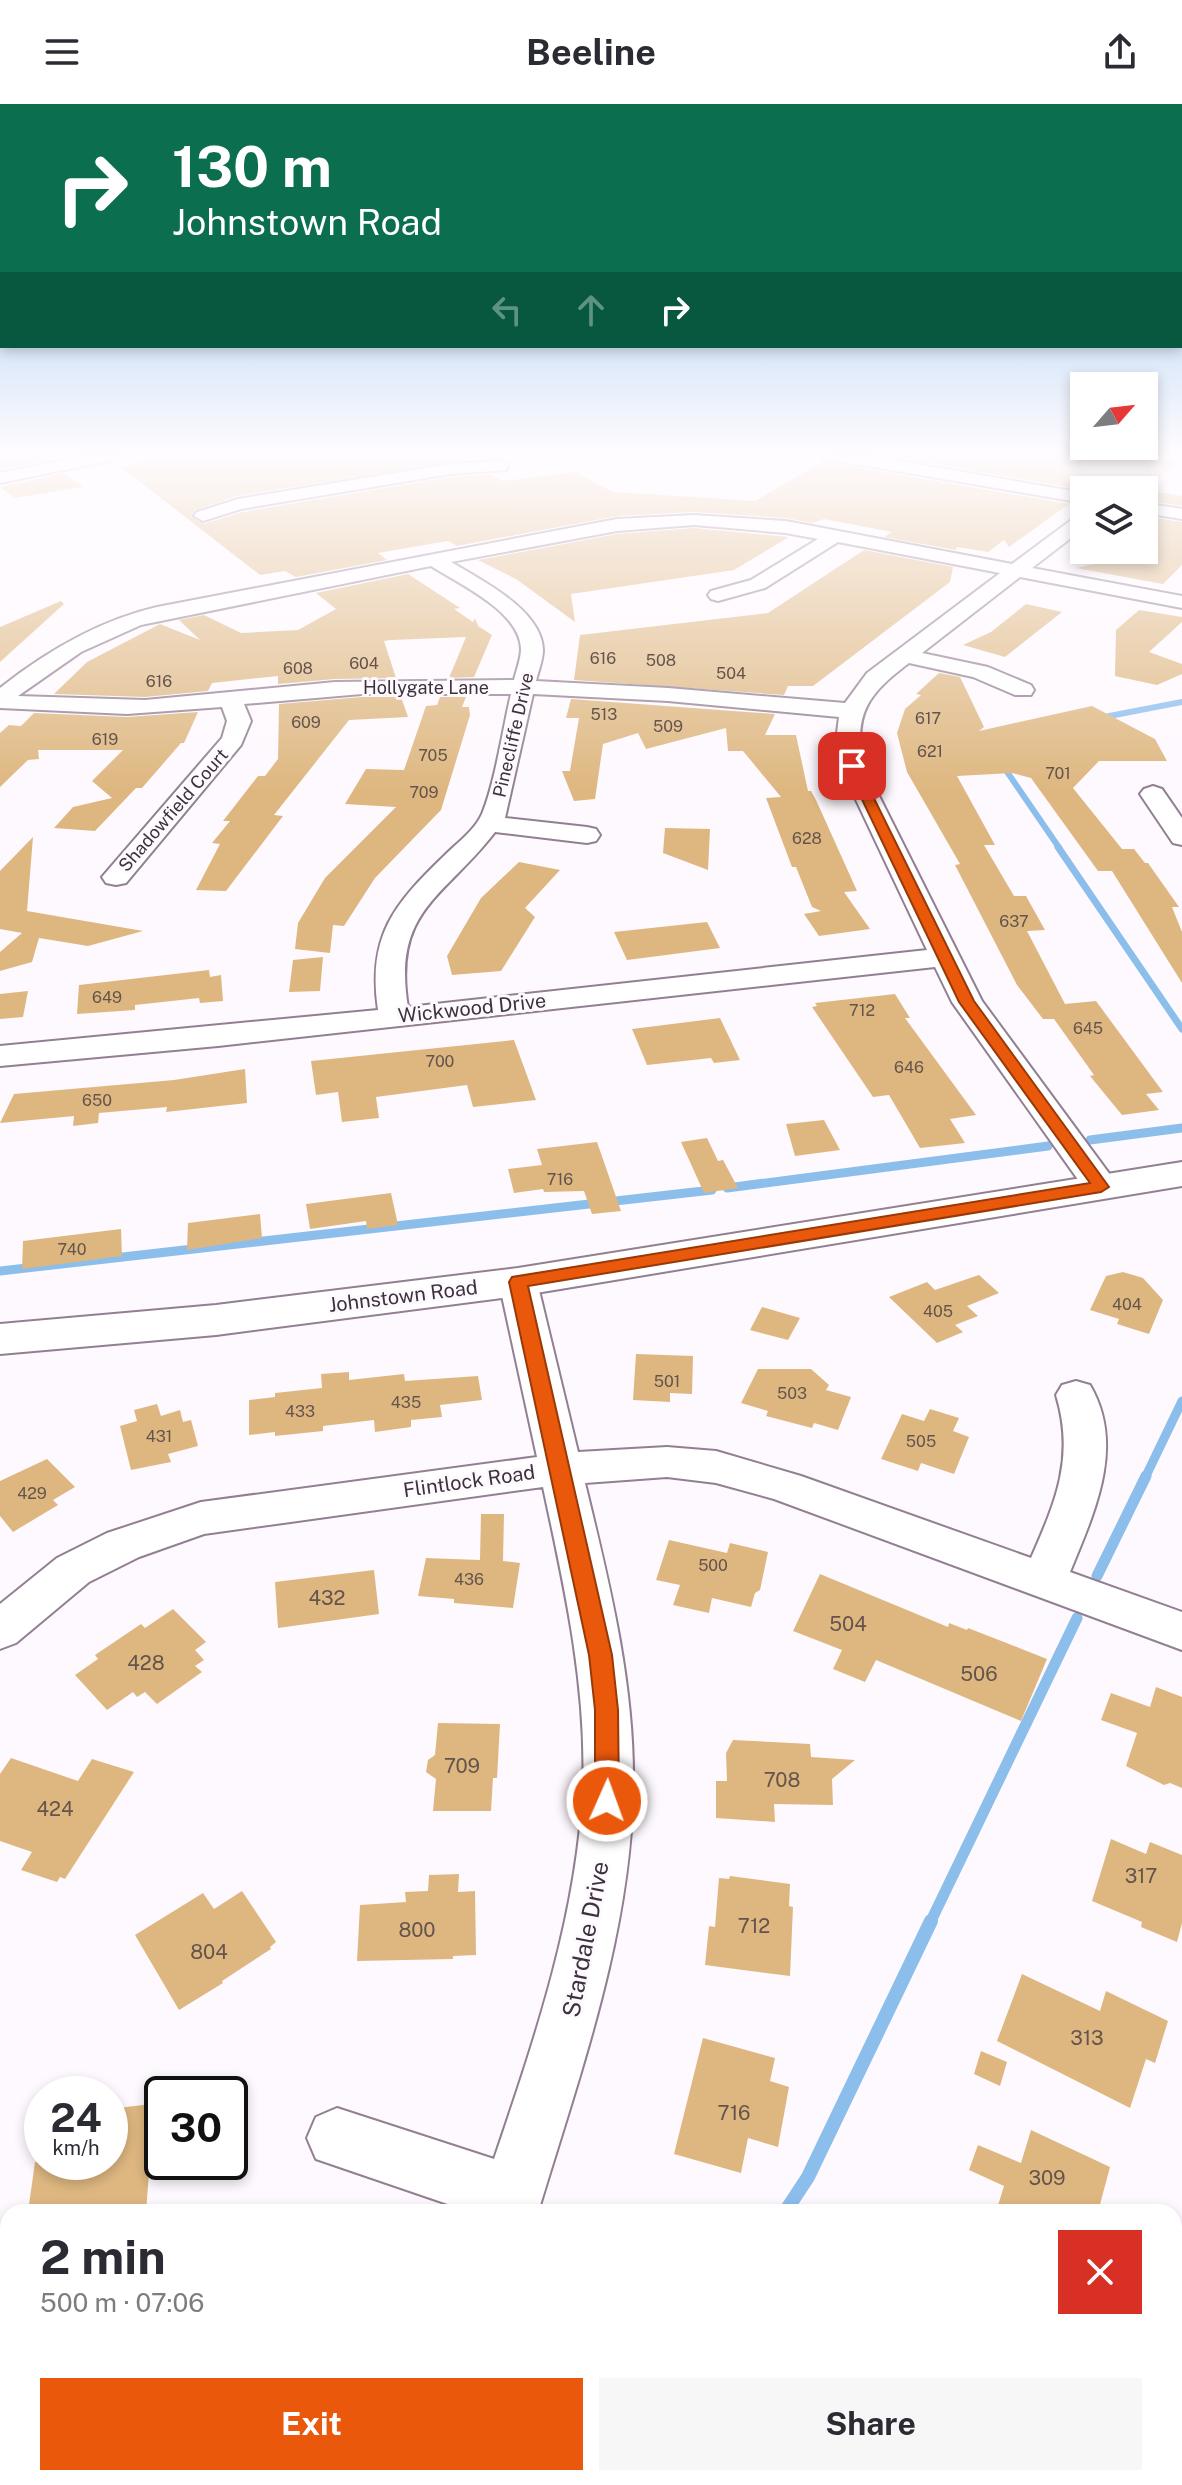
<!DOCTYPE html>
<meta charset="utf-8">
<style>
:root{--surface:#fff;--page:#f7f7f7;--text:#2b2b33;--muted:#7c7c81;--accent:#ea580c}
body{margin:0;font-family:"Public Sans",sans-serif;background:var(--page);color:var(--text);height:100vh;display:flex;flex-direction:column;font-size:30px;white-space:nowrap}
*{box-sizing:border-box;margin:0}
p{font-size:26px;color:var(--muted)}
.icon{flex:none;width:44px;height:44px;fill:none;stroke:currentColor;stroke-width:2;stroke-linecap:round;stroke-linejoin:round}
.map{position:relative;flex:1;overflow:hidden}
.drawer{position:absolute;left:0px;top:2100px;width:1182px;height:282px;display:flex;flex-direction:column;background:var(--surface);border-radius:24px 24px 0 0;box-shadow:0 4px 12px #0003}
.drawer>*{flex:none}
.hud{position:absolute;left:0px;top:0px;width:1182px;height:244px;box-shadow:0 4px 12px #0003;background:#0b6e4f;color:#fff;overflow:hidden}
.needle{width:52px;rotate:62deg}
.tools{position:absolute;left:1070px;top:268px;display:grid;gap:16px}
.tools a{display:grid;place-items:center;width:88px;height:88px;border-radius:0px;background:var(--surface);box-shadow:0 4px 12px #0003;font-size:40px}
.speed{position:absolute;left:24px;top:1972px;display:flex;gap:16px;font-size:40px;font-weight:700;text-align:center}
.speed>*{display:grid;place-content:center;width:104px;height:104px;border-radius:50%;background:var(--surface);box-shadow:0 4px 12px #0003;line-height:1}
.speed small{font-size:20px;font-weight:400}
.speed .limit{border:4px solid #111;border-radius:12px;background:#fff;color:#111}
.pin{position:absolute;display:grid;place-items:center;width:68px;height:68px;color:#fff;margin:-34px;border-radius:16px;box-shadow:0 4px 12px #0006}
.me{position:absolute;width:88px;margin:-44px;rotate:2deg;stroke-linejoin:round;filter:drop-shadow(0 0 6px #0008)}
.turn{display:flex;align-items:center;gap:28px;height:168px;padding:0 40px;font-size:36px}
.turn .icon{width:104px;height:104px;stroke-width:2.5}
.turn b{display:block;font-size:56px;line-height:68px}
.lanes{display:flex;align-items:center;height:76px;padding:0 40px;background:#0003;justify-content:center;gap:40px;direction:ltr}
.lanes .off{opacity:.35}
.round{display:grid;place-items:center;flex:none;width:84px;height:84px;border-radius:0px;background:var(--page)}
.overview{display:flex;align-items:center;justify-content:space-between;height:136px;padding:0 40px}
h1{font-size:48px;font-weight:700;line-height:60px}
.button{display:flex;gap:16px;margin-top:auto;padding:16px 40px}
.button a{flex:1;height:92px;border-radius:0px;background:var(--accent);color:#fff;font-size:32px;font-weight:700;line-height:92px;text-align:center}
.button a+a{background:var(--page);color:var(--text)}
header{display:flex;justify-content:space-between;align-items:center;height:104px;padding:0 40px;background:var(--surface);font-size:36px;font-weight:700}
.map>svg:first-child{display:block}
</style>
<header><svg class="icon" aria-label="menu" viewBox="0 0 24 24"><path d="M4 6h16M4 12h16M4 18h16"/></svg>Beeline<svg class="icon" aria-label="share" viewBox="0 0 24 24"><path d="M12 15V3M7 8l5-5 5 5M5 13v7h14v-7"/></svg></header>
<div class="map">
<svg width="1182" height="2381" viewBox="0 0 1182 2381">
<rect width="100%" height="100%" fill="#fef9fe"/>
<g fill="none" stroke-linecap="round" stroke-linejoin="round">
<path stroke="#8cbeec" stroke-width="6" d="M1099 614 1182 598
M1001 659 1060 745"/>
<path stroke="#8cbeec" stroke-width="7" d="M1058 743 1182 925"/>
<path stroke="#8cbeec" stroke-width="9" d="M1090 1036 1182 1024
M727 1084 1048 1042
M0 1167 712 1086
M1145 1374 1182 1297"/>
<path stroke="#8cbeec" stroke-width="11" d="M1097 1472 1146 1372
M930 1819 1077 1514"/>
<path stroke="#8cbeec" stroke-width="14" d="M785 2108 808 2073 931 1817
M681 2381 682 2374"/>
</g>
<path fill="#deb780" d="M0 352H40L46 356 0 366Z
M161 352H457L464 356 237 392 195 406 191 413 204 420 242 408 450 373 490 370 503 377 575 368 613 388 755 397 822 358V352L838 360 1069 400 1009 443 1004 436 988 448 957 443 956 446 884 433 892 428 824 415 812 419 786 414 694 408 617 412 457 442 448 437 436 439 378 449 387 456 296 473 285 467 260 471 122 364Z
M890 352H1140L1179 359 1143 386H1084Z
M64 369 83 383 15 394 0 383Z
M1144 386 1182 392V402L1144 396Z
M1144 412 1182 418V461L1163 480 1076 464 1144 449Z
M694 424 789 433 734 466 571 490 575 518 516 475 478 456 617 430Z
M864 446 953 463 950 478 813 582H788L784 591 574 576 580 531 768 509Z
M408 470 460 504 454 505 473 518 475 514 478 522 492 531 474 573 449 574 466 533 391 536 384 537 396 574 335 575 278 580V572L212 579 208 587 145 593 54 590 87 558 160 520 200 536 179 516 204 511 241 529 298 526 336 505 316 489Z
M61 497 64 500 0 558V523Z
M1026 500 1062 508 1005 553 963 541 991 528Z
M1139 506 1182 513V518L1149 548 1182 560V570L1157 581 1115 572 1116 526Z
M939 569 960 573 984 623 979 627 1092 602 1155 635 1167 657H1099L1073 684 1122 745H1134L1145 759H1148L1179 803H1172L1182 828V879L1112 767H1098L1031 674 1012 669 957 672 995 741H984L1014 792H1026L1045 826 1027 827 1065 900 1096 897 1163 988 1146 990 1159 1006 1122 1011 1090 972 1094 971 1054 915H1043L1017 881 955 761 960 760 907 668 897 629 905 605 921 591 916 590Z
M362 593H401L408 613 349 616 274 711 283 712 226 787 196 786 220 740 212 739 230 717H223L258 672H265L278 655 279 600Z
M440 593H466L462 603H469L470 611 441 706 375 774 344 822 333 821 330 849 295 845 298 819 325 774 396 703 345 700 366 665 404 666 426 602 437 601Z
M571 595 775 610 765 631H796L808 687H811L816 696 857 787 844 788 870 825 819 832 804 810 821 807 812 803 796 763H792L766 694 781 693 743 647H728L726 624 646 645 638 629 603 640 595 695 574 697 562 667H570L579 614H566Z
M198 608 184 639H181L142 684H136L95 727 54 724 73 703 112 694 92 677 123 646H38L39 655 28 656 0 683V629L9 621 21 622 34 609 127 613Z
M665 724 710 725 708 766 663 749Z
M33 733 27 807 143 827 88 842 39 834 32 858 0 867V848L22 829 0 825V767Z
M519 758 560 766 525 804 535 813 501 867 452 871 447 852 481 794Z
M707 818 720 844 643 854 627 856 614 828Z
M323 853 320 887 289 888 293 856Z
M209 866 210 873 221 871 223 897 200 899 199 894 135 901V906L77 910 79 881Z
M28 887 23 913 0 915V890Z
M895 890 910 914H905L976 1011 950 1015 965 1039 920 1044 889 991 873 993 812 903 817 902 815 899Z
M720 914 740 956 714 959 711 954 647 961 632 925Z
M514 936 536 996 473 1003 467 981 376 993 379 1014 342 1018 338 988 316 991 311 957Z
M245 965 247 999 166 1008 167 1003 99 1009 98 1019 73 1022 74 1012 0 1019 14 990 174 976Z
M824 1016 840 1046 795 1052 786 1020Z
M707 1034 718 1057 723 1056 738 1084 704 1089 681 1038Z
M597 1038 621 1107 592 1110 584 1087 544 1088 543 1085 514 1089 508 1065 542 1061 537 1045Z
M391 1089 398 1121 367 1125 366 1117 310 1125 306 1100Z
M260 1110 262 1134 187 1146 188 1119Z
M121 1125 122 1152 22 1165 23 1137Z
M1123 1168 1143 1174 1163 1196 1149 1230 1117 1220 1119 1215 1090 1206 1106 1172Z
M979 1171 999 1189 967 1202 978 1212 955 1221 963 1228 937 1239 889 1193 927 1178 935 1186Z
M762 1203 800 1214 788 1236 750 1226Z
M636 1250 693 1252 692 1290 670 1289V1298L633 1296Z
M758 1265H811L829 1281 826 1286 851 1293 838 1326 814 1319 812 1324 766 1312 768 1307 741 1299Z
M349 1268V1276L404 1270 405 1277 478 1272 482 1296 440 1301 442 1313 411 1316V1323L375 1328 374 1316 323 1322V1327L275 1332V1328L249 1331V1296L275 1293V1289L322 1284 321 1270Z
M157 1300 161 1312 180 1306 183 1318 191 1316 198 1342 168 1350 171 1358 131 1366 120 1322 137 1317 134 1306Z
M930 1305 959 1314 953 1327 969 1333 954 1370 921 1359 918 1367 881 1355 902 1310 924 1317Z
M47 1355 75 1383 53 1396 58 1401 13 1428 0 1412V1377Z
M481 1410H504L503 1457 520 1459 513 1504 454 1499V1495L418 1492 426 1454 480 1456Z
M669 1436 727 1449 730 1439 768 1448 760 1486 755 1489 751 1503 712 1494 709 1509 673 1501 680 1481 656 1476Z
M374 1466 379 1510 278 1524 275 1478Z
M820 1470 948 1523 949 1519 967 1526 968 1524 1047 1555 1021 1617 876 1556 865 1578 833 1565 842 1546 793 1527Z
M173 1505 206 1538 195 1546 204 1556 195 1562 202 1568 157 1600 145 1588 137 1593 133 1588 107 1606 75 1571 98 1555 95 1551 141 1520 145 1524Z
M1156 1583 1182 1593V1684L1170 1679 1164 1681 1126 1662 1137 1629 1101 1616 1111 1589 1150 1603Z
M438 1619 500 1620 497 1674H493L491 1707H433L436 1675 426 1668 428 1656 435 1651Z
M733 1636 810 1640 811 1653 855 1656 832 1675 833 1701 774 1700 775 1718 716 1714V1677H727L726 1649Z
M11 1654 78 1677 92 1655 134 1668 65 1775 60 1773 57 1778 21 1766 32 1748 0 1737V1670Z
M1111 1735 1146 1750 1150 1738 1182 1751V1819L1177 1838 1141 1823 1142 1818 1092 1797Z
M459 1770 458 1788 475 1787 476 1851 453 1852V1855L357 1857 360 1801 406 1798 405 1788 428 1787 429 1771Z
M730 1772 790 1780 789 1802 793 1803 790 1872 705 1861 709 1822 715 1823 719 1774 729 1775Z
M242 1787 276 1838 270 1843 271 1845 222 1877 223 1879 179 1906 135 1831 203 1789 214 1805Z
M1022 1870 1100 1907 1106 1887 1168 1917 1155 1959 1146 1955 1130 2004 997 1937Z
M703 1934 775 1954 770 1977 789 1983 778 2043 748 2034 741 2069 674 2050Z
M981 1947 1007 1958 1000 1982 974 1970Z
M151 2000 147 2044 151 2043 146 2108H28L35 2058H110V2005Z
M1031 2026 1110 2063 1098 2108H996L1004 2082 969 2066 978 2041 1021 2059Z"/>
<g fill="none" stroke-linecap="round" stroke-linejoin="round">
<g stroke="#927f92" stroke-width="4">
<path id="minor" d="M82 352H117L109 357 0 379V369Z
M830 352H870L1084 389V399L838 357Z
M500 357 506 358 508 362 506 366 450 370 241 405 203 417 194 412 197 408 238 395 450 360Z
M1144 399 1182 405V415L1144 409Z
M1084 410V424L1032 464 1182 492V504L1020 473 922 549 988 563 1031 581 1034 586 1031 591H1015L973 573 909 559C869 589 852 610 864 662L982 897 1119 1083 1113 1091 1101 1094 1089 1091 952 898 935 863 218 942 0 962V942L378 906C367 832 394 800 445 751 457 739 475 726 482 710 495 679 503 624 511 590H362L244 600 251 617 241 641 126 779 116 781 106 779 102 773 222 634 227 617 222 603 127 610 0 604V584C47 547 98 517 157 503L617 415 694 411 786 417 1012 460 1078 411ZM694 421 786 429 818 435 751 476 711 487 708 491 711 495 718 497 765 484 838 438 1000 469 867 569 845 599 668 584 536 577C538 568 543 556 543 546 542 506 481 476 451 458L617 427ZM431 462C459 480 520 507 521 545 521 555 516 567 514 576L335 578 145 596 18 592 81 548 141 521ZM533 590 668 597 839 613 836 637 840 662 927 846 408 903C392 806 444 794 495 728L587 739 596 737 600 731 596 725 587 723 505 714Z
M1153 682 1162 685 1182 714V741L1173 739 1140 690 1144 685Z
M518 1166 531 1169 537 1178 578 1348 667 1343 716 1347 801 1372 1031 1454C1056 1397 1075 1353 1056 1291L1062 1281 1076 1277 1090 1281C1126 1342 1094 1409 1070 1468L1182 1508V1546L774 1395 716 1379 667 1373 585 1379C609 1478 635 1581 633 1684 631 1830 580 1969 538 2108H471L316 2055 307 2034 316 2013 337 2004 494 2055C535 1934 577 1812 583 1684 587 1582 564 1481 543 1383L204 1430 139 1453 89 1478 16 1539 0 1545V1500L57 1454 107 1429 201 1398 537 1353 499 1178 505 1169Z
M391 2374H459L456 2381H388Z"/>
</g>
<g stroke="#927f92" stroke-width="4">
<path id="major" d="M1182 1058V1082L518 1192 216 1231 0 1250V1220L216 1201 518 1164Z"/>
</g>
<use href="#minor" fill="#fff" fill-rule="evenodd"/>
<use href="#major" fill="#fff" fill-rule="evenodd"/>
</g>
<linearGradient id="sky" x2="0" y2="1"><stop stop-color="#83b8ea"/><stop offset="0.51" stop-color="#fffcff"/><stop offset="1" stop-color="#fffcff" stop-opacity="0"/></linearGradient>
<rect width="1182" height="686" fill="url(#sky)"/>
<path fill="#ea580c" stroke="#983908" stroke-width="2" d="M852 658 858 662 974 897 1109 1083 1101 1088 528 1182 612 1551 618 1606 619 1697 616 1704 607 1707 598 1704 595 1697V1606L589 1551 509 1178 512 1173 1090 1079 959 898 846 662Z"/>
<g text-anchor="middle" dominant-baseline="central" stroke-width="6" stroke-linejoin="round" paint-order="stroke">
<g font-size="16" fill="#64544c">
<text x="603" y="554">616</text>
<text x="661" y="556">508</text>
<text x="364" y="559">604</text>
<text x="298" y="564">608</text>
<text x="731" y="569">504</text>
<text x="159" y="577">616</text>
<text x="604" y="610">513</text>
<text x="928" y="614">617</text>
<text x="306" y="618">609</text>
<text x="668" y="622">509</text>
<text x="105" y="635">619</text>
<text x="930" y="647">621</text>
<text x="433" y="651">705</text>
<text x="1058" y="669">701</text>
<text x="424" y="688">709</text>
<text x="807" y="734">628</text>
<text x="1014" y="817">637</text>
<text x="107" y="893">649</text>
<text x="862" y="906">712</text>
<text x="1088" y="924">645</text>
<text x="440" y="957">700</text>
<text x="909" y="963">646</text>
<text x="97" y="996">650</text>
<text x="560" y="1075">716</text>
<text x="72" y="1145">740</text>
<text x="1127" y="1200">404</text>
<text x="938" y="1207">405</text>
<text x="667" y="1277">501</text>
<text x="792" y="1289">503</text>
<text x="406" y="1298">435</text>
<text x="300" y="1307">433</text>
<text x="159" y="1332">431</text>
<text x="921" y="1337">505</text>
<text x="32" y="1389">429</text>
<text x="713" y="1461">500</text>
<text x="469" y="1475">436</text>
</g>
<g font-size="18" fill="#3b333b" stroke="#fef9fe">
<text x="426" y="583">Hollygate Lane</text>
<text transform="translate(513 631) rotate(-77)">Pinecliffe Drive</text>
<text transform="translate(173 706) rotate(-49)">Shadowfield Court</text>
</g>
<g font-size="20" fill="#3b333b" stroke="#fef9fe">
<text transform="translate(472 904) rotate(-6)">Wickwood Drive</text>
<text transform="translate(403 1192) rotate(-7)">Johnstown Road</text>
<text transform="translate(469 1377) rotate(-8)">Flintlock Road</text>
</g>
<g font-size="20" fill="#64544c">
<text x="327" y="1494">432</text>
<text x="848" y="1520">504</text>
<text x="146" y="1559">428</text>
<text x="979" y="1570">506</text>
<text x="462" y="1662">709</text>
<text x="782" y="1676">708</text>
<text x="55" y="1705">424</text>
<text x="1141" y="1772">317</text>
<text x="754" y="1822">712</text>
<text x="417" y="1826">800</text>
<text x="209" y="1848">804</text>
<text x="1087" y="1934">313</text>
<text x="734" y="2009">716</text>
<text x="1047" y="2074">309</text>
</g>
<g font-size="24" fill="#3b333b" stroke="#fef9fe">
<text transform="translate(585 1835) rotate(-79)">Stardale Drive</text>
</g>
</g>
</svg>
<div class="tools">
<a><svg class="needle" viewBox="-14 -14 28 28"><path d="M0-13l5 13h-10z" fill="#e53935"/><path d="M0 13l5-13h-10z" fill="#7c7c81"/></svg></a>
<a><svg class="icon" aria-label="layers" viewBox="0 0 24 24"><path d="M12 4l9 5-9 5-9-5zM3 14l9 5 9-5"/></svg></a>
</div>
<div class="speed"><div>24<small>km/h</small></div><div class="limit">30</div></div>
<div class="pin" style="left:852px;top:662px;background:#d93025"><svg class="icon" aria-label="arrive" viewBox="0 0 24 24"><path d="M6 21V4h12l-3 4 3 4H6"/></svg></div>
<svg class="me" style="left:607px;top:1697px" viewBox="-20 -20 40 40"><circle r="17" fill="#ea580c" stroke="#fff" stroke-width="3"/><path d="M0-11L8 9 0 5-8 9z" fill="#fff"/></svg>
<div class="hud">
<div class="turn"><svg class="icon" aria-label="right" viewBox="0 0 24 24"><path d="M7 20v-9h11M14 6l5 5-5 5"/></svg><div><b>130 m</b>Johnstown Road</div></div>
<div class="lanes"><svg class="icon off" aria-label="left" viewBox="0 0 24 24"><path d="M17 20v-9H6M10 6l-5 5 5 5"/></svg><svg class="icon off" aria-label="ahead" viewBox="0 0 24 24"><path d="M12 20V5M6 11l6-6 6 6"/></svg><svg class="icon" aria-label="right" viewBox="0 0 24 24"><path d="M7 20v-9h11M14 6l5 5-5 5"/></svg></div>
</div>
<section class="drawer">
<div class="overview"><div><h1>2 min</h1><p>500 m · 07:06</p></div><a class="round" style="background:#d93025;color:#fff"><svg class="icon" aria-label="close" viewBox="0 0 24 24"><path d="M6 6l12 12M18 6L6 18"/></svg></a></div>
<div class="button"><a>Exit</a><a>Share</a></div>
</section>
</div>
